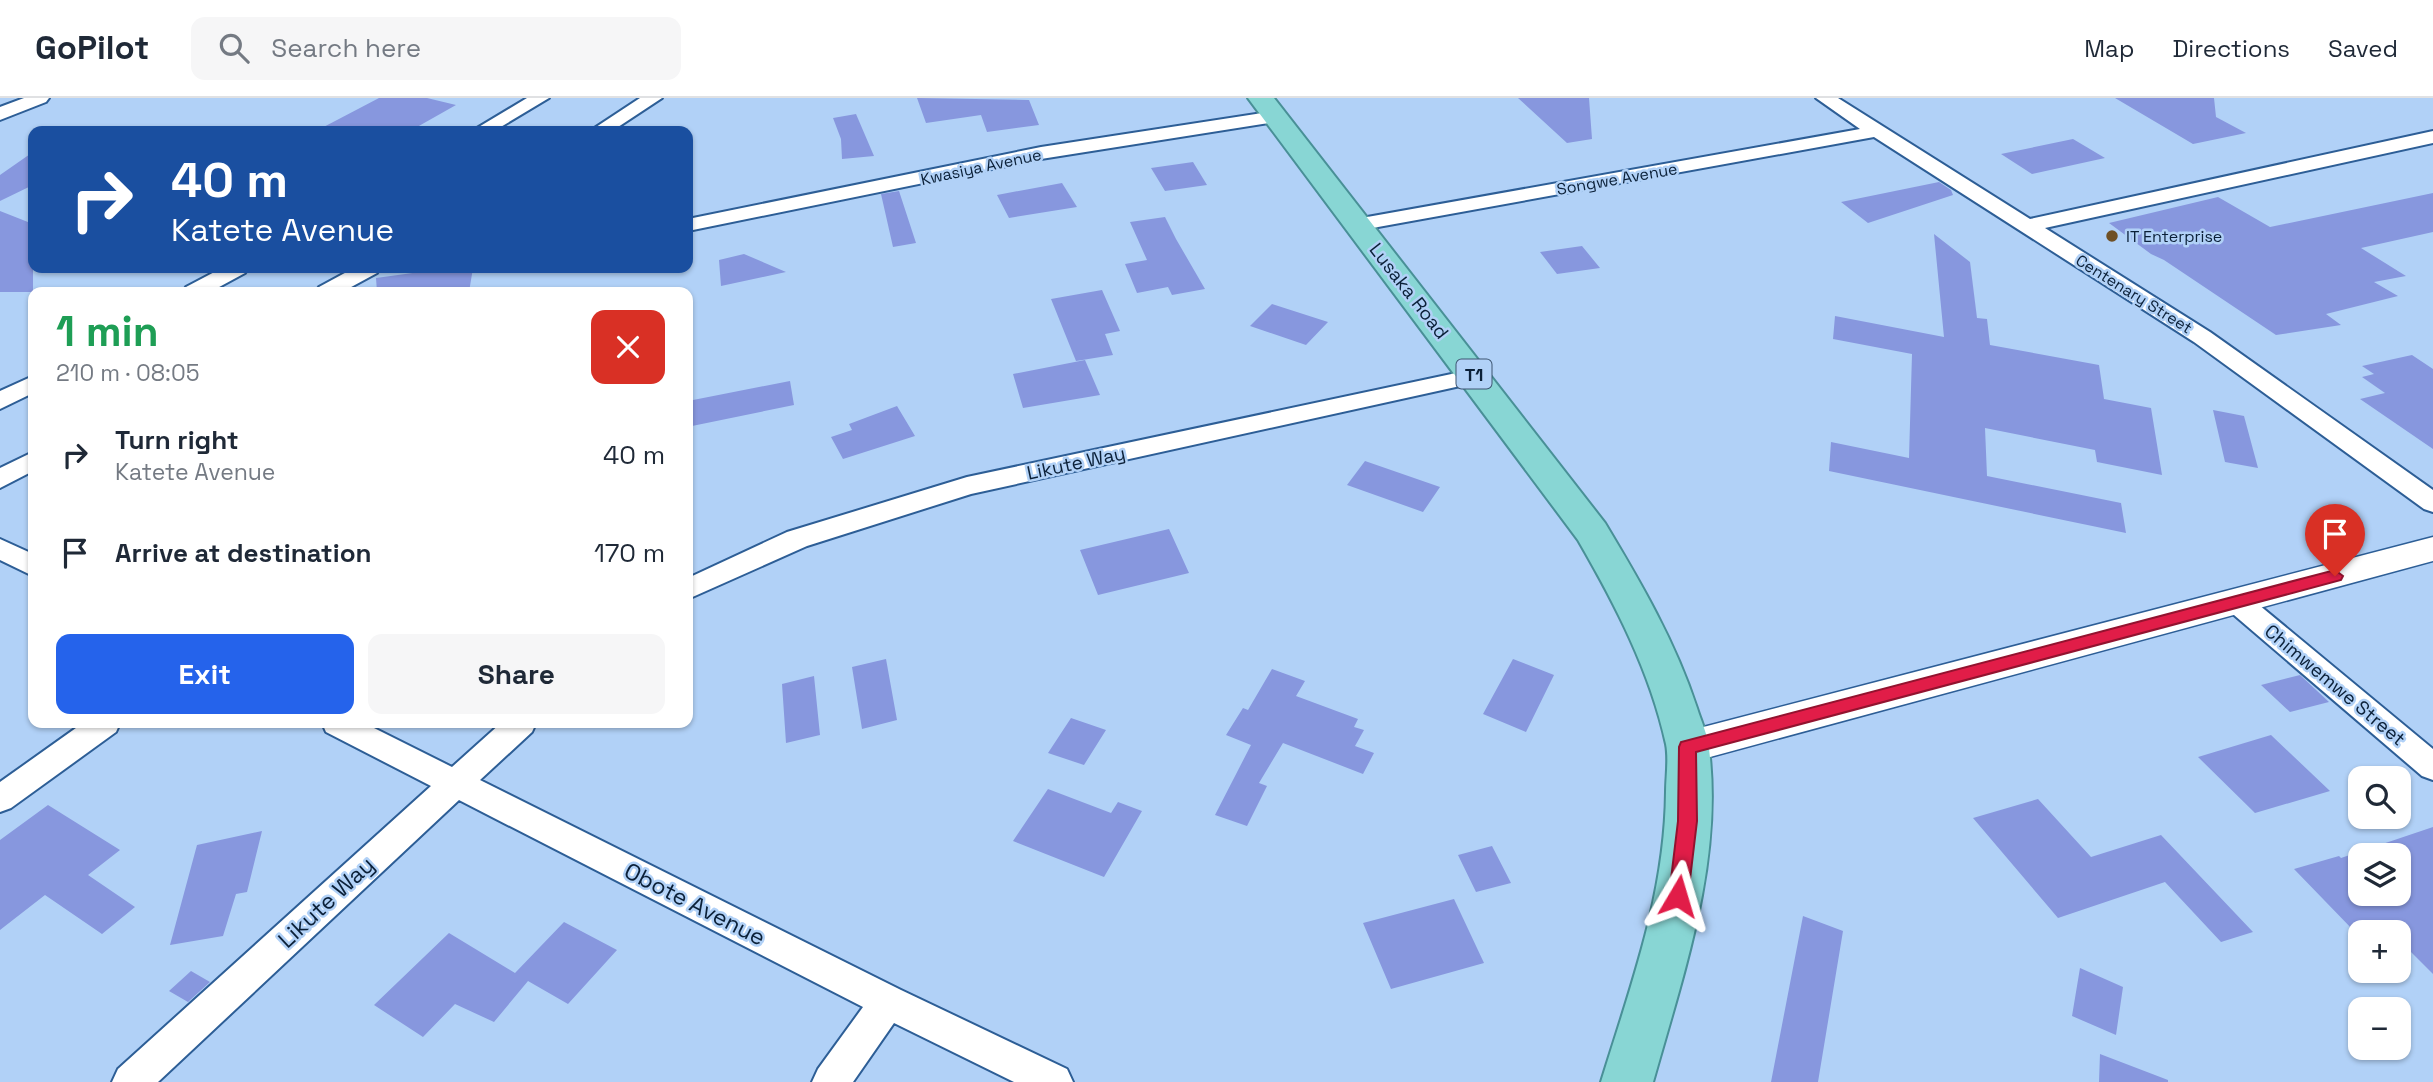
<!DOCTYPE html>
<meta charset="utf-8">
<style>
:root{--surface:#fff;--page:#f6f6f7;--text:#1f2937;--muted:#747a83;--line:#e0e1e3;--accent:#2563eb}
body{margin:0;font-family:"Space Grotesk",sans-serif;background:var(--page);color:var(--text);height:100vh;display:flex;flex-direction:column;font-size:26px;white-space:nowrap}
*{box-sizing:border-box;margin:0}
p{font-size:23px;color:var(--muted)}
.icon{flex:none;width:38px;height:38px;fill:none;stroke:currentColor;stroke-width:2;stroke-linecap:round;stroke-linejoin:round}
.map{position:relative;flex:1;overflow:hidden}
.sheet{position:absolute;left:28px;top:189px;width:665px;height:441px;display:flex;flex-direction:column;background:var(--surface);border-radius:14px;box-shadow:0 2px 5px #0004}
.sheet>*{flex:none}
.top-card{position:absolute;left:28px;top:28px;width:665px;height:147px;border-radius:14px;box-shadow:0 2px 5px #0004;background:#1a4fa0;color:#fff;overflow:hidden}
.fabs{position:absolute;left:2348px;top:668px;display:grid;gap:14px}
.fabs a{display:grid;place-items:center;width:63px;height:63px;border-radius:14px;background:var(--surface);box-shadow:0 2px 5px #0004;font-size:35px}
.pin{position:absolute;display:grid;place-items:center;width:60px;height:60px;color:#fff;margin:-72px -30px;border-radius:50% 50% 50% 0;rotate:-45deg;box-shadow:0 0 7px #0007}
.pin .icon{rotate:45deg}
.me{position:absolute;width:77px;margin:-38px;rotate:7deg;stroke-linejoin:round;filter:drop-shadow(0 0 5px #0008)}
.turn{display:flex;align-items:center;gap:24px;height:147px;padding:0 28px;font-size:32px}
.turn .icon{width:91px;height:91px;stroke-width:2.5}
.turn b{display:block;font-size:49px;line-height:60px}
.round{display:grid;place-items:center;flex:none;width:74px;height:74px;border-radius:14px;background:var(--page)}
.headline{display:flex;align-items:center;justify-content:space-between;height:119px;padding:0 28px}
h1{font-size:42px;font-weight:700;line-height:52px;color:#1e9e55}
.primary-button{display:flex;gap:14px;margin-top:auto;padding:14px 28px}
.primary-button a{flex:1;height:80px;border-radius:14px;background:var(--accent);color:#fff;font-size:28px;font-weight:700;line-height:80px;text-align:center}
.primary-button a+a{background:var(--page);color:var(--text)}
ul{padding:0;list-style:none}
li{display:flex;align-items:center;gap:21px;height:98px;padding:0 28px}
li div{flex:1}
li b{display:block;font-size:26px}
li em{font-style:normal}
header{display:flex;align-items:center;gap:42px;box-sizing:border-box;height:98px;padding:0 35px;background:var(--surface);border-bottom:2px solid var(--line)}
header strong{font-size:33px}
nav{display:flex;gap:38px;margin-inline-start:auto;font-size:24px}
.search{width:490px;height:63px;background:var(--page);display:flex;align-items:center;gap:18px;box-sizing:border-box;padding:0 24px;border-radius:14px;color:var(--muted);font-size:26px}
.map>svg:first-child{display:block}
</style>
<header>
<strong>GoPilot</strong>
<div class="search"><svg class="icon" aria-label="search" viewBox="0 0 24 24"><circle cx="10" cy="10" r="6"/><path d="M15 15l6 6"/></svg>Search here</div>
<nav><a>Map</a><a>Directions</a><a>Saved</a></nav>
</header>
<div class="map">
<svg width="2433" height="984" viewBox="0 0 2433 984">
<rect width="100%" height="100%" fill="#b1d1f7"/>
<path fill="#8797de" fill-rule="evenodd" d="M379 0H427L456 7 410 33H316Z
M917 0 1029 2 1039 27 987 34 981 17 926 25Z
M1518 0H1589L1592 41 1567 45Z
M2115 0H2214L2216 19 2246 35 2193 46Z
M856 16 874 58 842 61 841 41 833 20Z
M2073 41 2105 60 2032 76 2001 56Z
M33 54V87L0 103V77Z
M1193 64 1207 87 1165 93 1151 70Z
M1939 84 1951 92 1953 97 1868 125 1841 104Z
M1062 85 1077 109 1009 120 997 97Z
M899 93 916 145 893 149 881 96Z
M2433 95V134L2361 150 2406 178 2374 184 2398 198 2326 216 2341 227 2276 237 2164 162 2151 156 2109 125 2218 99 2270 129Z
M0 113 33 126V194H0Z
M1165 119 1176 141 1205 191 1172 197 1168 189 1137 195 1125 166 1147 162 1130 124Z
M1934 136 1970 164 1977 220 1987 221 1990 247 2099 267 2104 301 2151 310 2162 377 2097 364 2095 352 1985 330 1987 378 2121 405 2126 435 1829 373 1831 344 1909 360 1912 256 1833 241 1835 218 1944 239Z
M1582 148 1600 170 1557 176 1540 154Z
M744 156 786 174 721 188 719 162Z
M449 170H473L469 194H377L376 180Z
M1102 192 1120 233 1105 236 1113 257 1076 263 1051 201Z
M1272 206 1328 224 1306 247 1250 228Z
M2412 257 2433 271V351L2360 301 2385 295 2362 279 2374 276 2362 268Z
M1085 262 1100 297 1023 310 1013 276Z
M790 283 794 307 692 328 688 303Z
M897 308 915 338 843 361 831 339 852 332 849 326Z
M2213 312 2244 318 2258 370 2225 364Z
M1365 363 1440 389 1423 414 1347 387Z
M1169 431 1189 475 1098 497 1080 452Z
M886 561 897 622 862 631 852 569Z
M1513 561 1554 577 1526 634 1483 616Z
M1272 571 1305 583 1296 598 1358 621 1354 629 1364 632 1355 648 1374 655 1363 676 1283 645 1259 685 1267 688 1247 728 1215 717 1251 647 1226 637 1243 610 1248 612Z
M2300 577 2329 604 2290 614 2261 587Z
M814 578 820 637 786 645 782 586Z
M1071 620 1106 632 1084 667 1048 655Z
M2271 637 2330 693 2255 715 2198 659Z
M1048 691 1111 715 1118 704 1142 713 1104 779 1013 743Z
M2038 701 2091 759 2161 737 2253 834 2221 844 2165 784 2058 820 1973 720Z
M48 707 120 752 88 777 135 809 102 836 45 797 0 832V742Z
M2433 729V876L2399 842V835H2392L2382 825 2354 833 2294 771 2339 758 2341 760ZM2361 758H2399V796H2361Z
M262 733 247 794 236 796 223 838 170 847 197 747Z
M1492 748 1511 785 1476 794 1458 757Z
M1454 801 1484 865 1391 891 1363 825Z
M1803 818 1843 833 1818 984H1771Z
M564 824 617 852 568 906 528 883 494 924 455 906 423 939 374 907 449 835 515 875Z
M2080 870 2123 889 2116 937 2072 918Z
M191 873 210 884 188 904 169 893Z
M2100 956 2168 982V984H2099Z"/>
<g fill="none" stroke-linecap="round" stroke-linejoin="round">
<g stroke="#2d5e96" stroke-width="4">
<path id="minor" d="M24 0H49L46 4 0 22V9Z
M527 0H549L494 33H472Z
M640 0H662L612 33H590Z
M1816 0H1838L2030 121 2433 33V45L2045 130 2210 234 2433 392V414L2424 411 2194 244 1874 39 1356 133 1349 131 1346 127 1349 123 1356 121 1860 31Z
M1275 13 1284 19 1282 23 1041 61 688 133V121L1041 49Z
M222 170H248L245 175 210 194H183L186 189Z
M354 170H380L377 175 342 194H316L319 189Z
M1475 271 1483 273 1487 278 1483 283 971 396 807 448 688 501V480L787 434 967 379Z
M33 278V295L0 311V293Z
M33 354V373L0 390V370Z
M0 441 33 456V478L0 462Z
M2237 494 2247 497 2433 651V682L2422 678 2227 511 2223 504 2227 497Z
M83 625H120L116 634 11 710 0 714V684Z
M322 625H364L452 669 501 625H536L532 634 480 682 901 892 1067 971 1073 984H1014L894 925 853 984H812L818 971 863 909 459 702 158 984H112L118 971 431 688 326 634Z"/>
</g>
<g stroke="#2d5e96" stroke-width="3">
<path id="tertiary" d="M2433 439V463L1688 665 1674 660 1669 649 1674 638 1688 633Z"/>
</g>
<g stroke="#499097" stroke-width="4">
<path id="trunk" d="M1248 0H1274L1605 425C1641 485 1675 543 1697 610 1701 623 1708 637 1709 651 1723 764 1683 877 1653 984H1601C1631 887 1665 797 1666 694 1666 679 1669 661 1666 646 1650 573 1615 506 1578 442Z"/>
</g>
<use href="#minor" fill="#fff" fill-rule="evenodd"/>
<use href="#tertiary" fill="#fff" fill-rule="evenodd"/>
<use href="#trunk" fill="#88d6d4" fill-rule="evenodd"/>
</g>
<path fill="#e11d48" stroke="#92132f" stroke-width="2" d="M2335 472 2343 478 2341 482 1696 654 1697 723 1688 798 1685 804 1678 806 1671 804 1669 798 1678 723 1679 649 1681 644Z"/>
<circle fill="#6f5025" stroke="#b1d1f7" stroke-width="2.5" cx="2112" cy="138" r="7"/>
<g text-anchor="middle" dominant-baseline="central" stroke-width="5" stroke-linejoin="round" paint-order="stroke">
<g font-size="16" fill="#0b2038" stroke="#b1d1f7">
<text transform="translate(981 69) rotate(-12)">Kwasiya Avenue</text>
<text transform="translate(1617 81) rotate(-10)">Songwe Avenue</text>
<text transform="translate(2134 196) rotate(32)">Centenary Street</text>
</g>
<g font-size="16" fill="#0b2038" stroke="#b1d1f7" text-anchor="start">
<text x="2126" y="138">IT Enterprise</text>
</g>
<rect fill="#b1d1f7" stroke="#3d5571" stroke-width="2" x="1456.5" y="261.5" width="35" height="29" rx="5"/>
<g font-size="18" font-weight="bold" fill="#0b2038">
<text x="1474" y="276">T1</text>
</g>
<g font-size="19" fill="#0b2038" stroke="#b1d1f7">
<text transform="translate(1409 193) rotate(52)">Lusaka Road</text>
<text transform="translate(1076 365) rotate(-12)">Likute Way</text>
<text transform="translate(2335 587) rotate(40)">Chimwemwe Street</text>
</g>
<g font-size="23" fill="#0b2038" stroke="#b1d1f7">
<text transform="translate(326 804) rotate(-43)">Likute Way</text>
<text transform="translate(695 806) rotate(27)">Obote Avenue</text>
</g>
</g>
</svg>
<div class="fabs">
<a><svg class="icon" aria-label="search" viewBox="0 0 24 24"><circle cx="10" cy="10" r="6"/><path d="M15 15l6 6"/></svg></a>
<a><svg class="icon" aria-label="layers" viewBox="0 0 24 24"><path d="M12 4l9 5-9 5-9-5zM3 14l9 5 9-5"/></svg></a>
<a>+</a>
<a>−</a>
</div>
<div class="pin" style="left:2335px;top:478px;background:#d93025"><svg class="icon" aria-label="arrive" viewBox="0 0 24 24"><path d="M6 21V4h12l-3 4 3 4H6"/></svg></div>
<svg class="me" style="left:1678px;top:798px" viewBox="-20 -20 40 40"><path d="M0-17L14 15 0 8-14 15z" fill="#e11d48" stroke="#fff" stroke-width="4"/></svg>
<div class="top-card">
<div class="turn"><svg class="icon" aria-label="right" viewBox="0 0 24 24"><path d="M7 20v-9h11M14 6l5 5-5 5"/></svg><div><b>40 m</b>Katete Avenue</div></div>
</div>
<section class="sheet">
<div class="headline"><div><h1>1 min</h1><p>210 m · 08:05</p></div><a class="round" style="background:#d93025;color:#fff"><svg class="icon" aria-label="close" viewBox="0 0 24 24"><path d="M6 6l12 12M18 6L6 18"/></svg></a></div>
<ul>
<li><svg class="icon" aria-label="right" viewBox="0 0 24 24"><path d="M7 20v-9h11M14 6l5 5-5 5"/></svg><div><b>Turn right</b><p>Katete Avenue</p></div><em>40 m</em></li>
<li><svg class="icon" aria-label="arrive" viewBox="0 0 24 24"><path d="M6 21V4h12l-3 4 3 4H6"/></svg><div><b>Arrive at destination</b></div><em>170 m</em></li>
</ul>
<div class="primary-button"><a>Exit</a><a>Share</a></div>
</section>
</div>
